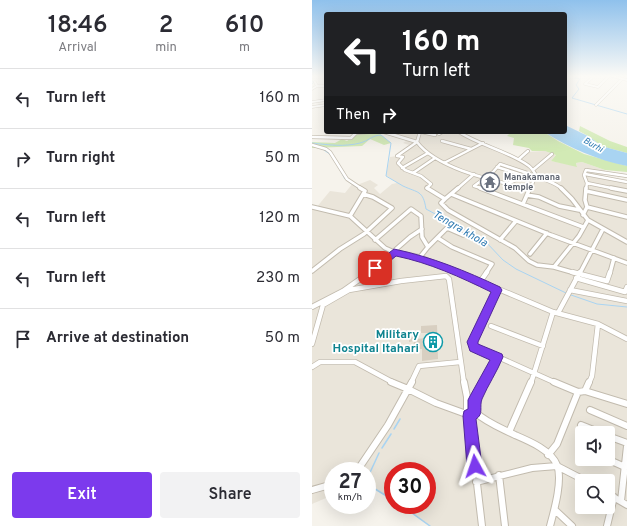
<!DOCTYPE html>
<style>
:root{--surface:#fff;--page:#f2f2f3;--text:#2b2b33;--muted:#7c7c81;--line:#e1e1e2;--accent:#7c3aed}
body{margin:0;font-family:Overpass,sans-serif;background:var(--page);color:var(--text);height:100vh;display:flex;flex-direction:column;font-size:15px;white-space:nowrap}
*{box-sizing:border-box;margin:0}
p{font-size:13px;color:var(--muted)}
.icon{flex:none;width:22px;height:22px;fill:none;stroke:currentColor;stroke-width:2;stroke-linecap:round;stroke-linejoin:round}
.map{position:relative;flex:1;overflow:hidden}
.sheet{display:flex;flex-direction:column;background:var(--surface);width:312px}
.sheet>*{flex:none}
.hud{position:absolute;left:12px;top:12px;width:243px;height:122px;border-radius:4px;box-shadow:0 4px 16px #0002;background:#202124;color:#fff;overflow:hidden}
.controls{position:absolute;left:263px;top:426px;display:grid;gap:8px}
.controls a{display:grid;place-items:center;width:40px;height:40px;border-radius:4px;background:var(--surface);box-shadow:0 4px 16px #0002;font-size:20px}
.speed{position:absolute;left:12px;top:462px;display:flex;gap:8px;font-size:20px;font-weight:700;text-align:center}
.speed>*{display:grid;place-content:center;width:52px;height:52px;border-radius:50%;background:var(--surface);box-shadow:0 4px 16px #0002;line-height:1}
.speed small{font-size:10px;font-weight:400}
.speed .limit{border:6px solid #d22;background:#fff;color:#111}
.pin{position:absolute;display:grid;place-items:center;width:34px;height:34px;color:#fff;margin:-17px;border-radius:8px;box-shadow:0 2px 6px #0006}
.me{position:absolute;width:44px;margin:-22px;rotate:355deg;stroke-linejoin:round;filter:drop-shadow(0 0 3px #0008)}
.turn{display:flex;align-items:center;gap:14px;height:84px;padding:0 12px;font-size:18px}
.turn .icon{width:52px;height:52px;stroke-width:2.5}
.turn b{display:block;font-size:28px;line-height:34px}
.then{display:flex;align-items:center;height:38px;padding:0 12px;background:#0003;gap:8px;font-size:15px}
.eta{display:flex;justify-content:space-evenly;align-items:center;height:68px;text-align:center}
.eta b{font-size:24px;font-weight:600;line-height:28px}
.cta{display:flex;gap:8px;margin-top:auto;padding:8px 12px}
.cta a{flex:1;height:46px;border-radius:4px;background:var(--accent);color:#fff;font-size:16px;font-weight:600;line-height:46px;text-align:center}
.cta a+a{background:var(--page);color:var(--text)}
ul{padding:0;list-style:none}
li{display:flex;align-items:center;gap:12px;height:60px;padding:0 12px;border-top:1px solid var(--line)}
li div{flex:1}
li b{display:block;font-size:15px}
li em{font-style:normal}
main{display:flex;flex:1;min-height:0}
.map>svg:first-child{display:block}
</style>
<main>
<section class="sheet">
<div class="eta">
<div><b>18:46</b><p>Arrival</p></div>
<div><b>2</b><p>min</p></div>
<div><b>610</b><p>m</p></div>
</div>
<ul>
<li><svg class="icon" aria-label="left" viewBox="0 0 24 24"><path d="M17 20v-9H6M10 6l-5 5 5 5"/></svg><div><b>Turn left</b></div><em>160 m</em></li>
<li><svg class="icon" aria-label="right" viewBox="0 0 24 24"><path d="M7 20v-9h11M14 6l5 5-5 5"/></svg><div><b>Turn right</b></div><em>50 m</em></li>
<li><svg class="icon" aria-label="left" viewBox="0 0 24 24"><path d="M17 20v-9H6M10 6l-5 5 5 5"/></svg><div><b>Turn left</b></div><em>120 m</em></li>
<li><svg class="icon" aria-label="left" viewBox="0 0 24 24"><path d="M17 20v-9H6M10 6l-5 5 5 5"/></svg><div><b>Turn left</b></div><em>230 m</em></li>
<li><svg class="icon" aria-label="arrive" viewBox="0 0 24 24"><path d="M6 21V4h12l-3 4 3 4H6"/></svg><div><b>Arrive at destination</b></div><em>50 m</em></li>
</ul>
<div class="cta"><a>Exit</a><a>Share</a></div>
</section>
<div class="map">
<svg width="315" height="526" viewBox="0 0 315 526">
<rect width="100%" height="100%" fill="#f6f3ec"/>
<path fill="#eae5da" fill-rule="evenodd" d="M86 132H147L208 160 215 152 233 151 244 155 239 161 265 166 264 163 270 162 293 170 290 175 292 178 315 182V526H118L89 505H115V471H81V500L55 484V471H21V495L0 504V207L4 208 18 191 33 193 41 183 45 185 58 180 66 185 62 188 68 194 80 184 85 183 74 175 78 157 85 156 100 146 91 143 96 140 82 135ZM270 433H296V459H270ZM270 481H296V507H270Z"/>
<path fill="#d2eab5" d="M268 126 298 141 315 147V153L289 146 278 137 267 131Z
M199 132H232L246 141 272 154 315 166V172L293 170 270 162 264 163 265 167 239 161 244 155 233 151H220L217 148 201 145 202 138 195 136Z
M55 133 68 134 79 143 72 145 58 139 50 146 0 148V142L23 143 30 139 35 141 44 134Z"/>
<path fill="#a9d4f2" d="M253 125 278 137 289 146 315 153V166C285 160 258 148 232 132H253Z"/>
<g fill="none" stroke-linecap="round" stroke-linejoin="round">
<path stroke="#a9d4f2" stroke-width="1" d="M266 76 263 78 268 79 264 85 267 89 260 98 315 114
M0 81 2 82 0 84
M0 143C16 145 33 147 48 143 56 141 61 135 69 135L79 143 74 176C80 179 85 183 91 186 106 193 111 190 114 209L173 241 191 260 204 269 254 293
M12 150 19 155
M27 168 33 179
M37 182 46 188
M259 295 285 304 315 307"/>
<path stroke="#a9d4f2" stroke-width="1.5" d="M82 429 88 419
M70 448 79 434
M55 479 67 453
M55 484 81 500
M89 505 118 526"/>
</g>
<path fill="#d8cfc1" d="M125 325 126 359 110 361V349H101L102 341 97 342V338L103 337V339L116 338V333H109V326Z"/>
<g fill="none" stroke-linecap="round" stroke-linejoin="round">
<g stroke="#c2bbae" stroke-width="3">
<path id="minor-far4" d="M282 76 273 84 286 87 297 76
M300 76 315 80
M5 86H14
M0 89 5 86 3 82
M0 102 14 100
M284 105 310 79
M0 107 14 105"/>
</g>
<g stroke="#c2bbae" stroke-width="4">
<path id="minor-far3" d="M72 132 105 142C126 170 184 181 217 189
M110 132 123 135
M147 132C169 146 196 151 217 166 221 169 222 173 225 176 233 181 243 182 250 189
M127 134 130 132
M0 137 39 138 44 133 57 132
M130 141 159 149
M0 145 14 149 18 152 35 179 50 189
M85 156 91 157 86 163 93 170 109 176 119 184 115 188 116 189
M85 156 105 142 108 132
M207 159 216 151
M132 163 171 143
M185 167 213 176
M90 168 116 153
M221 170 240 154
M101 173 123 158
M273 174 315 182
M197 183 213 176
M275 183 304 189
M145 189 162 174
M172 189 162 186 181 172 188 164 218 174
M218 189 224 175
M274 189 275 183 272 175 274 170 315 176"/>
</g>
<g stroke="#c2bbae" stroke-width="5.5">
<path id="minor-far2" d="M115 188 133 199 129 203 136 210 203 248 217 261 225 265 242 267 263 273
M168 188 271 227
M212 188 217 189
M249 188 260 199 276 220 315 242
M299 188 315 191
M274 191 315 200
M139 194 239 235 315 263
M215 195 227 197 247 206 267 210
M133 199 146 188
M211 204 218 188
M0 207 38 216 73 248 82 252 108 257 148 273
M275 207 315 217
M271 215 275 207 273 200 274 188
M38 216 53 191 48 188
M126 238 140 247 180 264 174 273
M63 240 99 209 109 216 110 237 116 247 108 257
M188 240 204 221
M116 247 135 228 151 235
M218 254 235 233
M242 267 267 236 276 220
M0 271 28 249 52 234 80 208 61 197 51 194
M57 273 98 237 110 229
M268 273 291 229
M298 273 302 258"/>
</g>
<g stroke="#c2bbae" stroke-width="6">
<path id="minor-far1" d="M146 272 241 312 286 324 315 339
M260 272 295 281 298 272
M264 278 313 292 315 287
M168 282 175 272
M185 290 160 345 186 357
M258 290 315 301
M0 307 31 291 58 272
M246 313 268 272
M179 326 231 346
M0 344 11 305 37 290 89 281 134 276 137 279 152 383
M0 367 8 362H43L82 383
M99 383 107 366 148 362
M172 383 186 357 244 383
M219 383 241 312
M277 383 280 376 286 324"/>
</g>
<g stroke="#c2bbae" stroke-width="8">
<path id="minor" d="M100 382 96 389 124 403 157 415
M152 382 155 397V413
M173 382 163 400V412C175 423 189 428 203 435 217 441 239 450 245 465 251 480 242 511 238 526
M242 382 266 392
M273 391 315 404
M278 410 315 426
M159 414 157 415 170 526
M269 425 289 433
M197 432 219 382
M296 436 315 443
M236 455 245 444 266 392 273 391 277 382
M295 459 313 467
M45 471 76 425 96 389 79 382
M187 475 193 526
M164 482 220 468 245 466 274 481
M0 490 21 484
M296 494 315 505
M309 501 315 446
M243 510 260 526
M295 526 302 497"/>
</g>
<use href="#minor-far4" stroke="#fff" stroke-width="2"/>
<use href="#minor-far3" stroke="#fff" stroke-width="2.5"/>
<use href="#minor-far2" stroke="#fff" stroke-width="3.5"/>
<use href="#minor-far1" stroke="#fff" stroke-width="4.5"/>
<use href="#minor" stroke="#fff" stroke-width="6"/>
</g>
<linearGradient id="sky" x2="0" y2="1"><stop stop-color="#8fc1ec"/><stop offset="0.51" stop-color="#fbfaf6"/><stop offset="1" stop-color="#fbfaf6" stop-opacity="0"/></linearGradient>
<rect width="315" height="149" fill="url(#sky)"/>
<path fill="#7c3aed" stroke="#51269a" d="M82 249C120 257 154 271 188 287L190 290 166 342V344L190 354 191 357C185 372 176 385 170 399 167 407 172 414 164 419L170 466 168 471 163 473 158 471 155 466 151 416 152 411 156 409V400L158 396 178 360 158 351 155 342 179 292C148 277 118 263 84 256L66 271H60L58 268 60 266Z"/>
<defs>
<g id="temple-ring" transform="scale(1)"><circle r="9.5" fill="#fff" stroke="#6b7280" stroke-width="1.5"/><path d="M0-6L5-2H3V0L6.5 2.5H4V6H1.5V3h-3V6H-4V2.5H-6.5L-3 0V-2H-5Z" fill="#6b7280"/></g>
<g id="building-ring" transform="scale(1)"><circle r="9.5" fill="#fff" stroke="#0f9aa8" stroke-width="1.5"/><path d="M-4-6H4V6H1V3H-1V6H-4ZM-2.5-4.3h1.7v1.8h-1.7ZM.8-4.3h1.7v1.8H.8ZM-2.5-1h1.7V.8h-1.7ZM.8-1h1.7V.8H.8Z" fill="#0f9aa8"/></g>
</defs>
<g fill-rule="evenodd">
<use href="#temple-ring" x="178" y="182"/>
<use href="#building-ring" x="121" y="342"/>
</g>
<g text-anchor="middle" dominant-baseline="central" stroke-width="3.5" stroke-linejoin="round" paint-order="stroke">
<g font-size="9" font-style="italic" fill="#2e7ab2" stroke="#fff">
<text transform="translate(281 145) rotate(30)">Burhi</text>
</g>
<g font-size="9" font-weight="bold" fill="#5b616d" stroke="#fff" text-anchor="start">
<text x="192" y="177">Manakamana<tspan x="192" dy="10">temple</tspan></text>
</g>
<g font-size="11" font-style="italic" fill="#2e7ab2" stroke="#fff">
<text transform="translate(148 229) rotate(30)">Tengra khola</text>
</g>
<g font-size="12" font-weight="bold" fill="#0d838f" stroke="#fff" text-anchor="end">
<text x="107" y="335">Military<tspan x="107" dy="14">Hospital Itahari</tspan></text>
</g>
</g>
</svg>
<div class="controls">
<a><svg class="icon" aria-label="sound" viewBox="0 0 24 24"><path d="M4 9h4l5-4v14l-5-4H4zM17 9q2 3 0 6"/></svg></a>
<a><svg class="icon" aria-label="search" viewBox="0 0 24 24"><circle cx="10" cy="10" r="6"/><path d="M15 15l6 6"/></svg></a>
</div>
<div class="speed"><div>27<small>km/h</small></div><div class="limit">30</div></div>
<div class="pin" style="left:63px;top:268px;background:#d93025"><svg class="icon" aria-label="arrive" viewBox="0 0 24 24"><path d="M6 21V4h12l-3 4 3 4H6"/></svg></div>
<svg class="me" style="left:163px;top:466px" viewBox="-20 -20 40 40"><path d="M0-17L14 15 0 8-14 15z" fill="#7c3aed" stroke="#fff" stroke-width="4"/></svg>
<div class="hud">
<div class="turn"><svg class="icon" aria-label="left" viewBox="0 0 24 24"><path d="M17 20v-9H6M10 6l-5 5 5 5"/></svg><div><b>160 m</b>Turn left</div></div>
<div class="then">Then<svg class="icon" aria-label="right" viewBox="0 0 24 24"><path d="M7 20v-9h11M14 6l5 5-5 5"/></svg></div>
</div>
</div>
</main>
